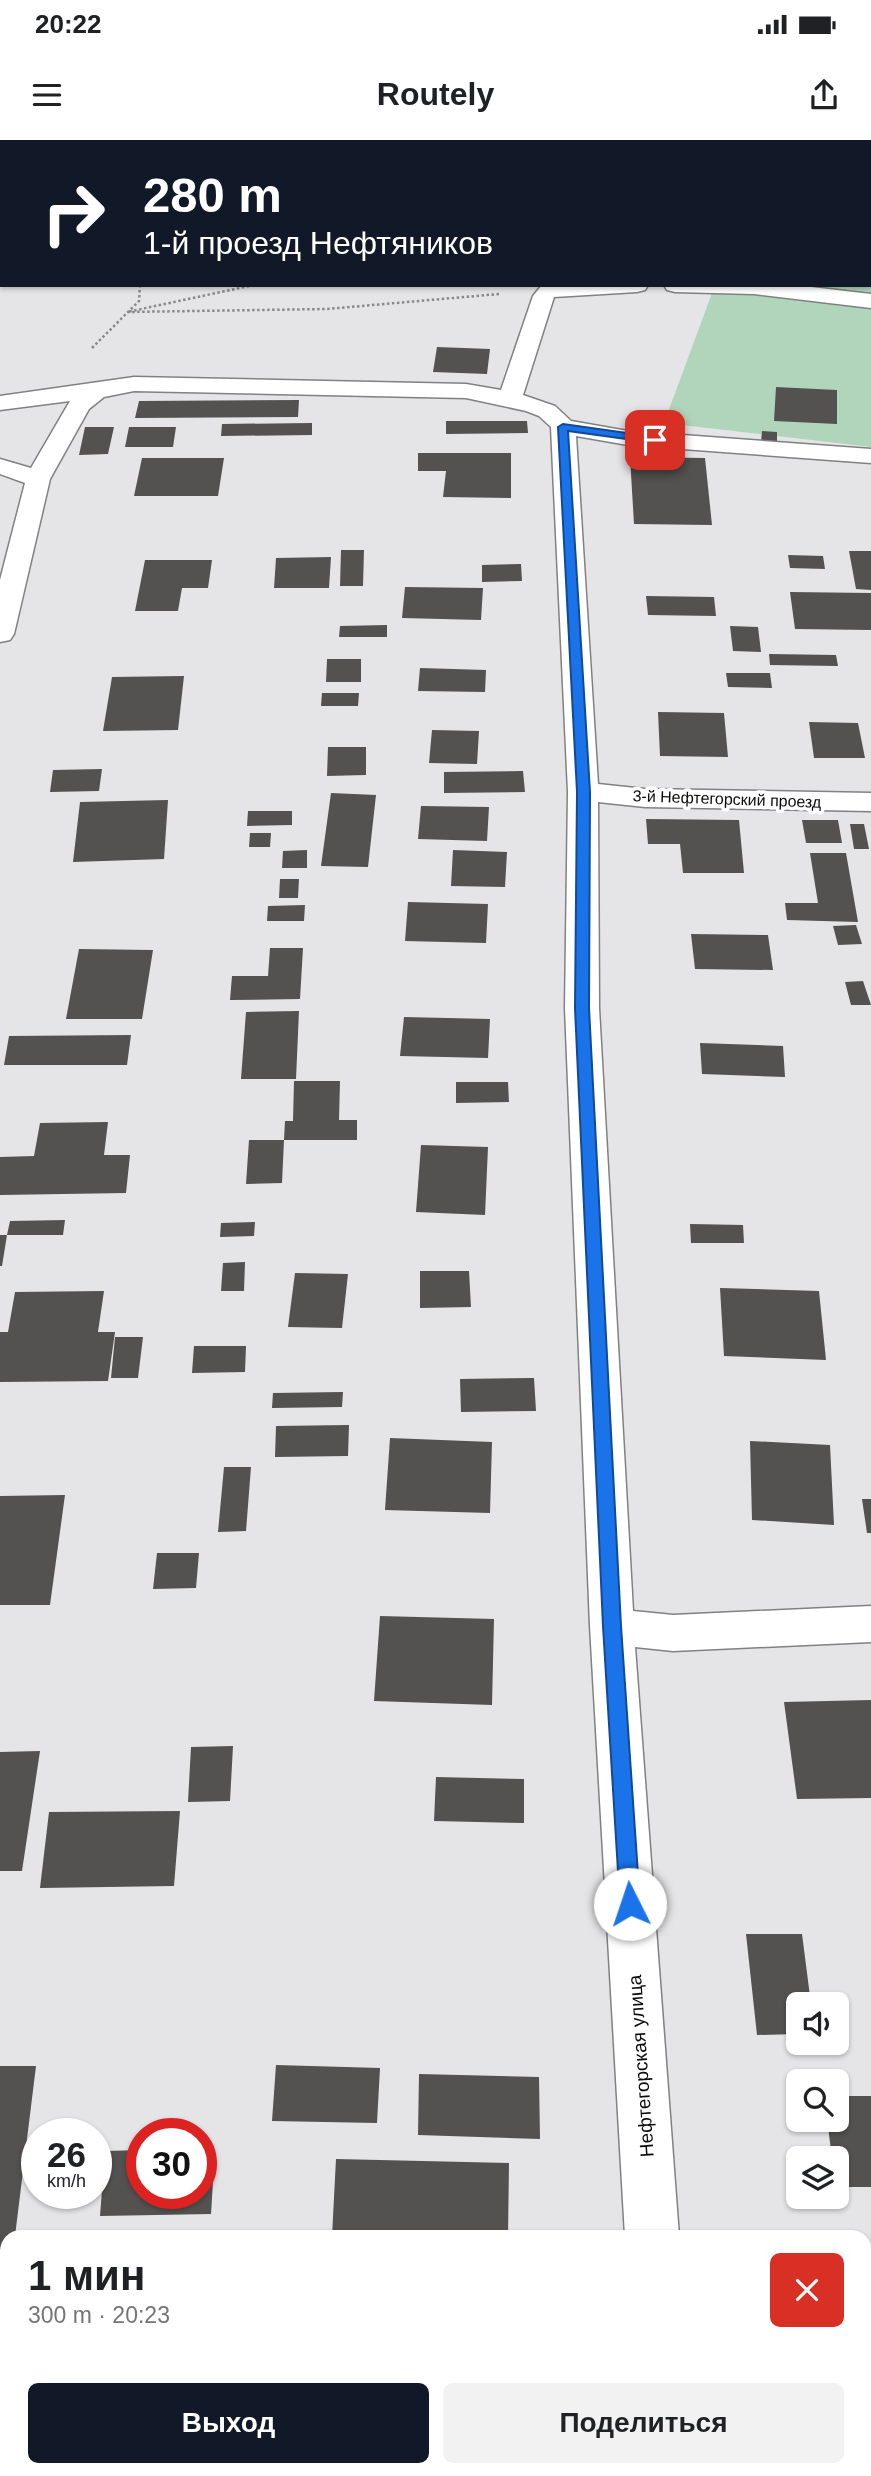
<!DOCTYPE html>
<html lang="ru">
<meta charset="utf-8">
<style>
:root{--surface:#fff;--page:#f2f2f2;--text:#202124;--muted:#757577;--accent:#111827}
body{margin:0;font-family:Arial,sans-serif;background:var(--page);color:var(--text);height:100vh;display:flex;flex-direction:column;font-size:26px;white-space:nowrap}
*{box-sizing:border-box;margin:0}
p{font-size:23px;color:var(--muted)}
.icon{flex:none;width:38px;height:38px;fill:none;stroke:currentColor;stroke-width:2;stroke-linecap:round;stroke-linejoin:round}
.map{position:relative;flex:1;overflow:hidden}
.side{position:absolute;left:0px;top:2090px;width:872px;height:247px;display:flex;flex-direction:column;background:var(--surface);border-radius:21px 21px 0 0;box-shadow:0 2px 5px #0004}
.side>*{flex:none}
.banner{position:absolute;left:0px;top:0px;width:872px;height:147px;box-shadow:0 2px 5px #0004;background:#111827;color:#fff;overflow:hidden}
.controls{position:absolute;left:786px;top:1852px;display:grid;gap:14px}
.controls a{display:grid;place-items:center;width:63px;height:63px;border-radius:10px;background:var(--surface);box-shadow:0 2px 5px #0004;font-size:35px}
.speed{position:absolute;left:21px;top:1978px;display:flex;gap:14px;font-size:35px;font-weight:700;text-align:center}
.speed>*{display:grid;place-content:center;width:91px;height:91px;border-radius:50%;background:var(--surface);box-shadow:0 2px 5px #0004;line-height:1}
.speed small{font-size:18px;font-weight:400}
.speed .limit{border:10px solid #d22;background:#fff;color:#111}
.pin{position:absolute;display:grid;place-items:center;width:60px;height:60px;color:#fff;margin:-30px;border-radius:14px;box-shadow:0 4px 10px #0006}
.me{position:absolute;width:77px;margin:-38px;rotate:356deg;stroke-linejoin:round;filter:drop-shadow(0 0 5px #0008)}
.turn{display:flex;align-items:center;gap:24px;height:147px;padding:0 28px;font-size:32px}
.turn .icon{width:91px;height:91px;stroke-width:2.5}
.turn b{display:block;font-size:49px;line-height:60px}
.round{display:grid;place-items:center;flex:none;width:74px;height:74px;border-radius:10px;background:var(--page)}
.headline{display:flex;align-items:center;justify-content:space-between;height:119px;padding:0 28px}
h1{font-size:42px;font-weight:800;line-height:52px}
.button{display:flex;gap:14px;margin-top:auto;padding:14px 28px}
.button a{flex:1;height:80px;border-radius:10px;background:var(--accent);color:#fff;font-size:28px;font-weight:800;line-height:80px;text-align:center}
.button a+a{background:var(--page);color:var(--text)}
.status{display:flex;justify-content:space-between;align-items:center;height:49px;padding:0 35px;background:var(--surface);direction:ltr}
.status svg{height:19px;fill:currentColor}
header{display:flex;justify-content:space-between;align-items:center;height:91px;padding:0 28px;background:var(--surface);font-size:32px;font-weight:800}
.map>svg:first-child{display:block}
</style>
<div class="status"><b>20:22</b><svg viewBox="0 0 49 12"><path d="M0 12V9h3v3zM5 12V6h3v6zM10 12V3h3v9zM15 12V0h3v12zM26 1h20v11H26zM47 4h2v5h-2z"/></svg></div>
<header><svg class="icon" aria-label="menu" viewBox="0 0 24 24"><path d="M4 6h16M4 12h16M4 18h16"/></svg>Routely<svg class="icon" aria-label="share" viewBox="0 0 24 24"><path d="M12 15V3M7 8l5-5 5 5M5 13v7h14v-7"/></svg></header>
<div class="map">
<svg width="871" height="2336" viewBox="0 0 871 2336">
<rect width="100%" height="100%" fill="#e5e5e7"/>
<path fill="#b0d5bb" d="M769 0H871V307L664 283 715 145H870V2Z"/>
<path fill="#535251" d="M437 207 490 209 487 234 433 232Z
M776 247 837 250V284L774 281Z
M299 260 298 277 135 278 139 261Z
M446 281H527L528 293 446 294Z
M312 283V295L221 296 222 284Z
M85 287H114L108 314 79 315Z
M129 287H176L173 307H125Z
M762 291 777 292V303L761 302Z
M418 313H511V358L443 357 446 331H418Z
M630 317 705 318 712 385 634 384Z
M142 318H224L218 356H134Z
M341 410H364L363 446H340Z
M849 411H871V450L856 449Z
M788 415 823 416 825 429 790 428Z
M331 417 329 448H274L276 418Z
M145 420H212L208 448H182L178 471H135Z
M521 424 522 441 482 442V425Z
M405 447 483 448 481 480 402 478Z
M790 452 871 453V490L795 489Z
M646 456 714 457 716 476 648 475Z
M387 485V497H339L340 486Z
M730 486 758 487 761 512 733 511Z
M769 514 836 515 838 526 770 525Z
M327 519H361V542H326Z
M420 528 486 530 485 552 418 551Z
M726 533H770L772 548 728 547Z
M184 536 178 590 103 591 112 537Z
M322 553H359L358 566H321Z
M658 572 724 573 728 617 660 616Z
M809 582 858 583 865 618H814Z
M432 590 479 591 477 624 429 623Z
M328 607H366V635L327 636Z
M102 629 99 651 50 652 53 630Z
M523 631 525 652 444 653V632Z
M331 653 376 655 368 727 321 726Z
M168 660 164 719 73 722 80 662Z
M421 666 489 667 487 701 418 699Z
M248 671H292V685L247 686Z
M646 679 739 680 744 733H683L680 704H648Z
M802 680H838L842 703H806Z
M850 684H864L869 709H854Z
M250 693H271L270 707H249Z
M307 710V728H282L283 711Z
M453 710 507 712 505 747 451 746Z
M810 713H846L858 782 787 780 785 763H818Z
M280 739H299L298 758H279Z
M408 762 488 764 486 803 405 801Z
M305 765 304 781H267L268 766Z
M856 785 862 804 838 805 833 786Z
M691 794 768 795 773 830 695 829Z
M270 808H303L300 859 230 860 232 836H268Z
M79 809 153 810 142 879H66Z
M863 841 871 865H851L845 842Z
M299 871 296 939H241L246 872Z
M404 877 490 879 488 918 400 916Z
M131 895 127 925H4L9 896Z
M700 903 783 906 785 937 702 934Z
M294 941H340L339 980H357V1000H284L285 981H293Z
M456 942H508L509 962 456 963Z
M108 982 104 1015H130L126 1053 0 1055V1017L34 1016 40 983Z
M249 1000H284L282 1043 246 1044Z
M421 1005 488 1007 485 1075 416 1072Z
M65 1080 63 1095H7L2 1126H0V1095H7L10 1081Z
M255 1082 254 1096 220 1097 221 1083Z
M690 1084 743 1085 744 1103H691Z
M245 1122 244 1151H221L223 1123Z
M420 1131H469L471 1167 420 1168Z
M295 1133 348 1134 342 1188 288 1187Z
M720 1148 819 1151 826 1220 724 1216Z
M104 1151 98 1192H115L108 1241 0 1242V1192H8L15 1152Z
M115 1197H143L138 1238H111Z
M194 1206H246L245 1232 192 1233Z
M534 1238 536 1271 461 1272 460 1239Z
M343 1252 342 1267 272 1268 273 1253Z
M349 1285 348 1316 275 1317 276 1286Z
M390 1298 492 1302 490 1373 385 1370Z
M750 1301 830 1305 834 1385 752 1380Z
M224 1327H251L246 1391 218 1392Z
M65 1355 50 1465H0V1356Z
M862 1359H871V1393H867Z
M157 1413H199L196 1448 153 1449Z
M380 1476 494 1479 492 1565 374 1561Z
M871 1560V1658L797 1659 784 1562Z
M233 1606 230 1661 188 1662 191 1607Z
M40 1611 22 1731H0V1612Z
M436 1637 524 1639V1683L434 1681Z
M180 1671 174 1746 40 1748 49 1672Z
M746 1794H802L811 1864H798V1894L757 1895Z
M276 1925 380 1928 377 1983 272 1981Z
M0 1926H36L15 2096H7V2119H0Z
M419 1934 539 1937 540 1999 418 1995Z
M836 1956H871V2047H836V2018H832L827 1979H836Z
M201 2009H215L211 2074 100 2076 105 2011 142 2010V2053H201Z
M336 2019 509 2023 508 2096H332Z
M864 2302H871V2336H863Z"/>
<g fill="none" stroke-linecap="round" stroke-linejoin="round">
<g stroke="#808182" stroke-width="2">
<path id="service" d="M864 2211H871V2255H864Z
M545 2329H609L606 2336H542Z"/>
</g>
<g stroke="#808182" stroke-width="3">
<path id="minor" d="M623 0H655L657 2H625Z
M870 12H871V24H870Z
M542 145H648L645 150 637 152 554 157 523 255 555 266 571 281 628 291 871 309V323L628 305 576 296 598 644 645 649 871 653V671L645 667 598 662 599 868 633 1471 673 1475 871 1466V1502L673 1511 635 1507 679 2096H625L590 1486 565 868 568 652 551 287 539 276 526 271 466 258 134 251 104 257 89 269 50 339 14 494 10 500 0 502V440L25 343 0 334V319L31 328 70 261 0 270V256L134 237 466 244 501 250 533 156Z
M664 145H794L871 154V168L754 154 675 152 667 150Z
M638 2329H696L697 2336H639Z"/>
</g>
<path stroke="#89898b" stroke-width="2.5" stroke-dasharray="2.5 2.5" stroke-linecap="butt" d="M32 2 39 0
M181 2 183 0
M254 145 127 172 327 169 499 154
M92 208 139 161 140 145"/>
<use href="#service" fill="#fff" fill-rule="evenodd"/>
<use href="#minor" fill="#fff" fill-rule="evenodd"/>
</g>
<path fill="#1a73e8" stroke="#114b97" stroke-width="2" d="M563 284 655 297 660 300 655 303 568 291 590 652 589 868 621 1486 640 1764 637 1770 630 1773 623 1770 620 1764 603 1486 575 868 577 652 558 287Z"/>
<g text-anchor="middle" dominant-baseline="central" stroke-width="7" stroke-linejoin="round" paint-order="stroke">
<g font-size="16" fill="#0b0b0c" stroke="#fff">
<text transform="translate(727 659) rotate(2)">3-й Нефтегорский проезд</text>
</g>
<g font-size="19" fill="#0b0b0c" stroke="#fff">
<text transform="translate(641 1926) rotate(-94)">Нефтегорская улица</text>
</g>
</g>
</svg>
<div class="controls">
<a><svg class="icon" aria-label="sound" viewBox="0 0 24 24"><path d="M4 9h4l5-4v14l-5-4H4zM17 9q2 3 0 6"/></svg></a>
<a><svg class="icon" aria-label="search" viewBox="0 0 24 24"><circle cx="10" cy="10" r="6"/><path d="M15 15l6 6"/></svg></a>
<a><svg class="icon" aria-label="layers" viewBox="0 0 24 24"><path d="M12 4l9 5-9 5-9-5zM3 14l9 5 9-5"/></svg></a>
</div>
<div class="speed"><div>26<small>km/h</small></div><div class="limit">30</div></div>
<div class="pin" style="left:655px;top:300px;background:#d93025"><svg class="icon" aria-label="arrive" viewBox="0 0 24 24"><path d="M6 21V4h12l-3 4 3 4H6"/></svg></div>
<svg class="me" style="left:630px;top:1764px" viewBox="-20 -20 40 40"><circle r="19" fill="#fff"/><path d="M0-13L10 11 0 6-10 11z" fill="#1a73e8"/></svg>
<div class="banner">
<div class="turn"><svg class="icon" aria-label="right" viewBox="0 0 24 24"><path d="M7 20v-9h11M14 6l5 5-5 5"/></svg><div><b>280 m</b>1-й проезд Нефтяников</div></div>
</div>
<section class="side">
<div class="headline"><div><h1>1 мин</h1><p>300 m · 20:23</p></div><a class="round" style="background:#d93025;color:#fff"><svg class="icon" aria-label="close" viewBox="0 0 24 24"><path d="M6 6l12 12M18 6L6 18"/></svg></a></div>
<div class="button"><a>Выход</a><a>Поделиться</a></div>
</section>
</div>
